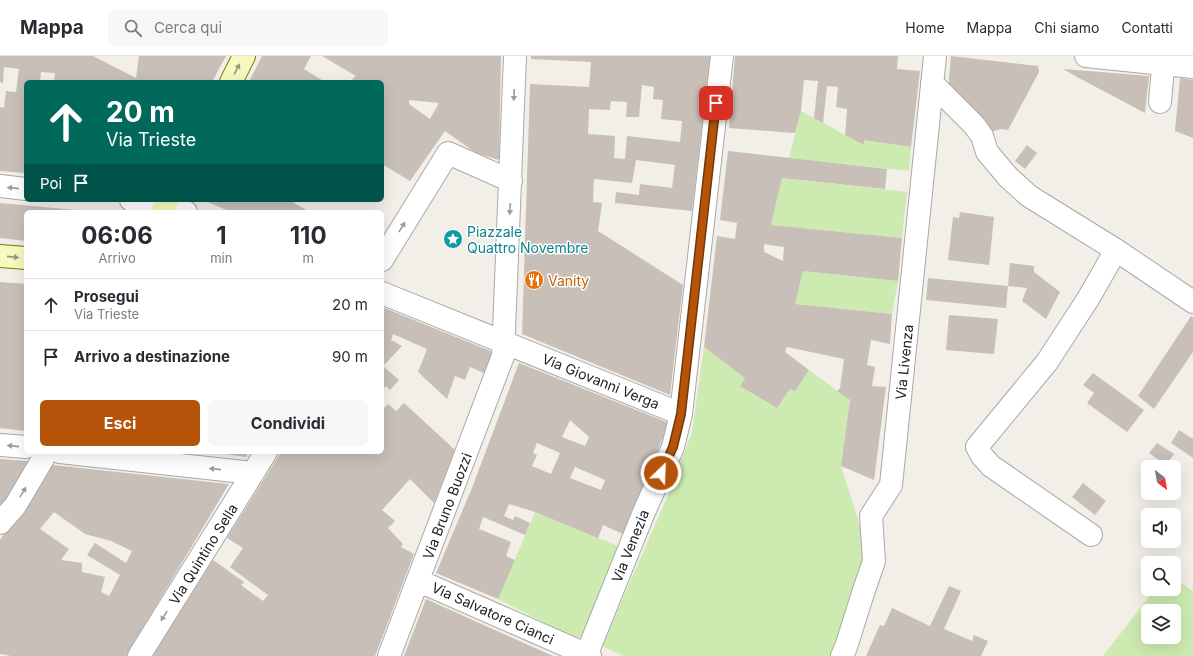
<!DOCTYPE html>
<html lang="it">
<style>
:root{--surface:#fff;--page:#f7f7f7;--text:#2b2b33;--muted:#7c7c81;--line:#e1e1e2;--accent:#b45309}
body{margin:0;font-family:Inter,sans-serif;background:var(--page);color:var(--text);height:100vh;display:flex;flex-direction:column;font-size:15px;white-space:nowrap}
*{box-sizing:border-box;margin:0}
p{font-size:13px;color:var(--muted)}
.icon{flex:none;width:22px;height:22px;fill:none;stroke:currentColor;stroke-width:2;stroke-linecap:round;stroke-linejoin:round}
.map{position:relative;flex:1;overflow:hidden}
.drawer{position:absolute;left:24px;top:154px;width:360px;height:244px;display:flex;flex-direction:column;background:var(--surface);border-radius:6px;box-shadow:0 4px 16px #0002}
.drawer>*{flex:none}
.guide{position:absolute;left:24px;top:24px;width:360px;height:122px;border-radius:6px;box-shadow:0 4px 16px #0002;background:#00695c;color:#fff;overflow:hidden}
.needle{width:26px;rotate:149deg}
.fabs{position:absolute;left:1141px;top:404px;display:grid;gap:8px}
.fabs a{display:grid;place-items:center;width:40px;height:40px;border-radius:6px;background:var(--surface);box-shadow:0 4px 16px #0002;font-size:20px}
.pin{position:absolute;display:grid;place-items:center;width:34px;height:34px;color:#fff;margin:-17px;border-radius:8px;box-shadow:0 2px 6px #0006}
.me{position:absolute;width:44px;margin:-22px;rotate:24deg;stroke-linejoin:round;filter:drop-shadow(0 0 3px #0008)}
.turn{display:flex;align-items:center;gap:14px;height:84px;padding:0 16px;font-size:18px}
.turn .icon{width:52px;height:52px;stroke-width:2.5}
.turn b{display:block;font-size:28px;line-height:34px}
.then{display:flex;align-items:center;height:38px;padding:0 16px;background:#0003;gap:8px;font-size:15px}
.eta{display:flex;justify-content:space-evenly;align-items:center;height:68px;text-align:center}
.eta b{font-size:24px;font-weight:700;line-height:28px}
.action{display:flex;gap:8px;margin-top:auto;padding:8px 16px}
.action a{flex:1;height:46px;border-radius:6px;background:var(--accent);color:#fff;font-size:16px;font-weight:700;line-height:46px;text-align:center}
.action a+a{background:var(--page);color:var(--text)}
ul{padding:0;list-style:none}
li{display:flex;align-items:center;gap:12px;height:52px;padding:0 16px;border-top:1px solid var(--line)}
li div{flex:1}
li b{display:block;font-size:15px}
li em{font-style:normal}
header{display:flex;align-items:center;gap:24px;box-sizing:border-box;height:56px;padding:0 20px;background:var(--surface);border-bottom:1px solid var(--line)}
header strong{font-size:19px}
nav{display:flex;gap:22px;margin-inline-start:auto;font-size:14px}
.search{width:280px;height:36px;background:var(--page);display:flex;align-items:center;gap:10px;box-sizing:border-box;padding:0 14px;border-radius:6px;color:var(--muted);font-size:15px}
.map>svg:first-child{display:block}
</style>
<header>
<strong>Mappa</strong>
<div class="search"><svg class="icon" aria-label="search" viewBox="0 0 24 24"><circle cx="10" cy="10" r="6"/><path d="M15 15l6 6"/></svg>Cerca qui</div>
<nav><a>Home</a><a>Mappa</a><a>Chi siamo</a><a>Contatti</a></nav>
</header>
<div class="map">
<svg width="1193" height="600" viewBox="0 0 1193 600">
<rect width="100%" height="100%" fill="#f2efe9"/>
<path fill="#cdebb0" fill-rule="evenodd" d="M801 55 864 89V84L911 91 909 115 789 102Z
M782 122 907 136 902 182 771 169Z
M803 215 898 225 892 258 795 248Z
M704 291 745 322 740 330 777 352 790 333 795 335 809 314 850 344 841 410 863 479 864 497 843 580 834 600H624L602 590 669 437 692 376Z
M535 456 618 490 582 580 574 582 498 543Z
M1174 522 1193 535V600H1103L1155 533H1174ZM1148 555H1174V581H1148Z"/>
<path fill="#c7bfb8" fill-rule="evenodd" d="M0 0H93L136 22 139 0H226L212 26H54L55 17 41 16 40 26H26V117L0 115V51L4 52 6 35 16 36 19 13 4 11 3 27 0 26Z
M262 0H311L304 13 325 26H249Z
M322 0H501L499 104 476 97 445 75 410 125 382 108V26H355L352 23 356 20ZM409 44 439 47 430 63 409 48Z
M531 0H710L692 155 615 147 616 136 639 139 640 128 672 132 675 109 636 104 632 127 594 123 593 146 602 147 598 175 683 229 670 339 522 278 530 28 589 31 591 6 531 3ZM642 29 654 31 653 43 663 44 661 63 682 65 680 86 627 80 625 103 614 102 615 80 588 78 589 53 610 54 611 45 627 46 626 61H639Z
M735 0H898L897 13 920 15 911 91 864 84V89L845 79 847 53 836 51 838 31 827 30 823 67 814 62 818 25 804 24 801 55 795 77 729 72Z
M951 0 1038 10 1039 16 1008 74 1001 73 988 77 948 34Z
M1063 13 1149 20 1145 57 1077 21Z
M1180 22 1193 24V82L1175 75Z
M1027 89 1037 97 1025 113 1015 105Z
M728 95 887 113 885 133 782 122 771 169 902 182 898 225 803 215 795 248 892 258 890 288 871 284 867 309 875 311 872 330 886 331 874 424 841 410 850 344 837 335 840 332 844 303 787 291 785 296 809 314 795 335 790 333 777 352 740 330 745 322 704 291 717 180 735 183 737 167 720 164ZM764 188 784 191 783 205 764 196Z
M203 144H289L310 156H231Z
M0 147 87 155V156H26V185L0 182Z
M960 156 994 161 989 209 948 204 953 161 959 162Z
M1010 207 1034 210V216L1060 236 1046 263 1022 245 1027 232 1008 230Z
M928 222 1008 230 1006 252 926 244Z
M0 226 26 228V375L0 372Z
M382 251 493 296 484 317 470 311 465 324 455 320 447 343 418 316 427 293 393 278 391 284 402 290 383 310 399 324 390 334 386 330 382 334Z
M949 259 998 263 994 298 946 294Z
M1191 260 1193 262V296L1154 353 1138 340Z
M519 307 669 367 623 478 603 469 598 482 535 456 509 448 504 460 513 464 515 460 530 467 525 479 483 461 479 473 511 486 506 500 515 504 498 543 436 517 472 432ZM570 364 589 381 585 390 562 381ZM537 387 560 397 551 418 532 410 537 399 533 397ZM575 411 605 424 601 434 570 422Z
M1093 317 1144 354 1127 376 1087 347 1094 337 1083 329Z
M404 347 455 394 434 447 410 423 382 454 395 465 388 472 403 488 401 491 414 498 375 600H152L213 504 244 526 241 529 263 545 268 539 230 511 243 492 227 482 281 396H382V352L383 353 388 348 396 355Z
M1179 374 1193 383V402L1171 387Z
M1157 387 1174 398 1166 409 1149 397Z
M211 396H248L246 401Z
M0 403 28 405 5 449 0 453Z
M52 409 229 428 126 600H11L0 598V484ZM54 456 85 478 111 485 132 495 126 507 95 487 87 499 120 519 109 540 101 536 105 521 82 516V507L61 504 69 493 40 473Z
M1083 427 1106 445 1095 459 1072 441Z
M949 530 961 535 944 573 972 585 974 579 988 585 981 600H866L880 569 884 570 892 552 930 570Z
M426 543 488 571 553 600H404Z"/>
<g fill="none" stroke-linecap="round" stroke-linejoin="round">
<g stroke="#a9a9a9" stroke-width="24">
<path id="street" d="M1086 0 1193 11
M932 27 974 69 982 80 987 96 1008 121 1029 140 1116 194 1193 246
M1160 46 1164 0
M0 130 26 133
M131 144 166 148 186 156
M382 204 448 97 511 125
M382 237 681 358
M0 389 26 391
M60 396 253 417
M0 467 15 450 47 396
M1091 479 991 410 982 400 977 391 1047 306 1088 243 1116 194
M419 525 590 600
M139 600 266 396
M389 600 503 300 515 0
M586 600 644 456 673 391 681 358 722 0
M842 600 846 591 864 534 874 505 871 460 891 429 935 0"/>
</g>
<g stroke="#707d05" stroke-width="24">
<path id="secondary" d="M231 26 244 0
M162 156 168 144
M0 200 26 202"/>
</g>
<use href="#street" stroke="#fff" stroke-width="22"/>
<use href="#secondary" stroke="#f7fabf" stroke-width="22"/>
</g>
<defs><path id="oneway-solid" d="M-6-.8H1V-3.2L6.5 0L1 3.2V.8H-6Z"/></defs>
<g fill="#979978">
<use href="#oneway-solid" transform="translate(237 13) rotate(-62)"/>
<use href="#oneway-solid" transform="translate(13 201) rotate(6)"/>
</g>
<g fill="#9c9c9c">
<use href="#oneway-solid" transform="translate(514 39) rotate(92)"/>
<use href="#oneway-solid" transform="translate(13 132) rotate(-174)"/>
<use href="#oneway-solid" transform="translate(510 153) rotate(93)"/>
<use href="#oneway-solid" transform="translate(402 171) rotate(-58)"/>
<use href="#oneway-solid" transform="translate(13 390) rotate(-174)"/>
<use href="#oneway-solid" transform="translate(215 413) rotate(-174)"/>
<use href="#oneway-solid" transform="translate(23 436) rotate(-59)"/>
<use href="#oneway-solid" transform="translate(164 560) rotate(122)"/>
</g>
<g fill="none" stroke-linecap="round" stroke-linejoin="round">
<g stroke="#753606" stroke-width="10">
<path id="route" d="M661 417 673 391 681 358 716 47"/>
</g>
<use href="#route" stroke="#b45309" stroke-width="7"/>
</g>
<defs>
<g id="sight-disc" transform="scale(1)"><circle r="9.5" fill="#0f9aa8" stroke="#fff"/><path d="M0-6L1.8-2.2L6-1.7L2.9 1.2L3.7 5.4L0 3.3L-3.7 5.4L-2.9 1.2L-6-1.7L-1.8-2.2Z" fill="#fff"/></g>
<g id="restaurant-disc" transform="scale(1)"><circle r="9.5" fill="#e8710a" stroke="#fff"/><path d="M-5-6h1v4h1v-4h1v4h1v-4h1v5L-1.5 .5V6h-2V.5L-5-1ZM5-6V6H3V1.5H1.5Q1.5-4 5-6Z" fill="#fff"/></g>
</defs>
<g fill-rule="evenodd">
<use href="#sight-disc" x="453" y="183"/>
<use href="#restaurant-disc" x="534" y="224"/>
</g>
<g text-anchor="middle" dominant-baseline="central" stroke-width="3" stroke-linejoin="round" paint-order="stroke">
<g font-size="14" fill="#0d838f" stroke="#fff" text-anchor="start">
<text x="467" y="175">Piazzale<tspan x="467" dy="16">Quattro Novembre</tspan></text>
</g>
<g font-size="14" fill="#c56008" stroke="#fff" text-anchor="start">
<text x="548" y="224">Vanity</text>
</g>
<g font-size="14" fill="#222" stroke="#fff">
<text transform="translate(904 306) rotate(-84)">Via Livenza</text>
<text transform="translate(601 325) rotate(22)">Via Giovanni Verga</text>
<text transform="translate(447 450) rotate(-69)">Via Bruno Buozzi</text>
<text transform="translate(630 490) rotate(-68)">Via Venezia</text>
<text transform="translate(203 498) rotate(-58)">Via Quintino Sella</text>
<text transform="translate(493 557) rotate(24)">Via Salvatore Cianci</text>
</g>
</g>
</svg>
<div class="fabs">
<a><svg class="needle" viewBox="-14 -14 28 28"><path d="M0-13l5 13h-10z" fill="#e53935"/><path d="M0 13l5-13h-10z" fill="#7c7c81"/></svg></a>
<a><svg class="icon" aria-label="sound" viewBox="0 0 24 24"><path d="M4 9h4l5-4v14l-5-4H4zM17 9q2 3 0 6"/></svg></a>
<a><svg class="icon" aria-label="search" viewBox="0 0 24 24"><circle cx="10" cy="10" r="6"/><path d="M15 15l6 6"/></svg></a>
<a><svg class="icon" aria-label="layers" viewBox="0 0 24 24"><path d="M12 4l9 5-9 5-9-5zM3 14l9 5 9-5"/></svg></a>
</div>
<div class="pin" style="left:716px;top:47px;background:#d93025"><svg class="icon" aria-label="arrive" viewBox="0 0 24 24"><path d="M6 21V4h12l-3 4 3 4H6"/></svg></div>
<svg class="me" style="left:661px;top:417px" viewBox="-20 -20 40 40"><circle r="17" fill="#b45309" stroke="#fff" stroke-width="3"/><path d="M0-11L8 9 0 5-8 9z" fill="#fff"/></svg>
<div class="guide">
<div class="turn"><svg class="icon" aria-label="ahead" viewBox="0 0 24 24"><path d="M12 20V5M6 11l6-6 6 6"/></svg><div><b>20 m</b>Via Trieste</div></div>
<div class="then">Poi<svg class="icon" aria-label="arrive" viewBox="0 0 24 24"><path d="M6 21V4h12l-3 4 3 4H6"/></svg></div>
</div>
<section class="drawer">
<div class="eta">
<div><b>06:06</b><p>Arrivo</p></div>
<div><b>1</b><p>min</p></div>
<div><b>110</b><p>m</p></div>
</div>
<ul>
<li><svg class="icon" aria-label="ahead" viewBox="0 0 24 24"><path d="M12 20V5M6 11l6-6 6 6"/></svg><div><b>Prosegui</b><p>Via Trieste</p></div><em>20 m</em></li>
<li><svg class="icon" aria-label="arrive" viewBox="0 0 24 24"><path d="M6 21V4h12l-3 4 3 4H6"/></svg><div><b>Arrivo a destinazione</b></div><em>90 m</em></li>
</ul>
<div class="action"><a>Esci</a><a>Condividi</a></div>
</section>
</div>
